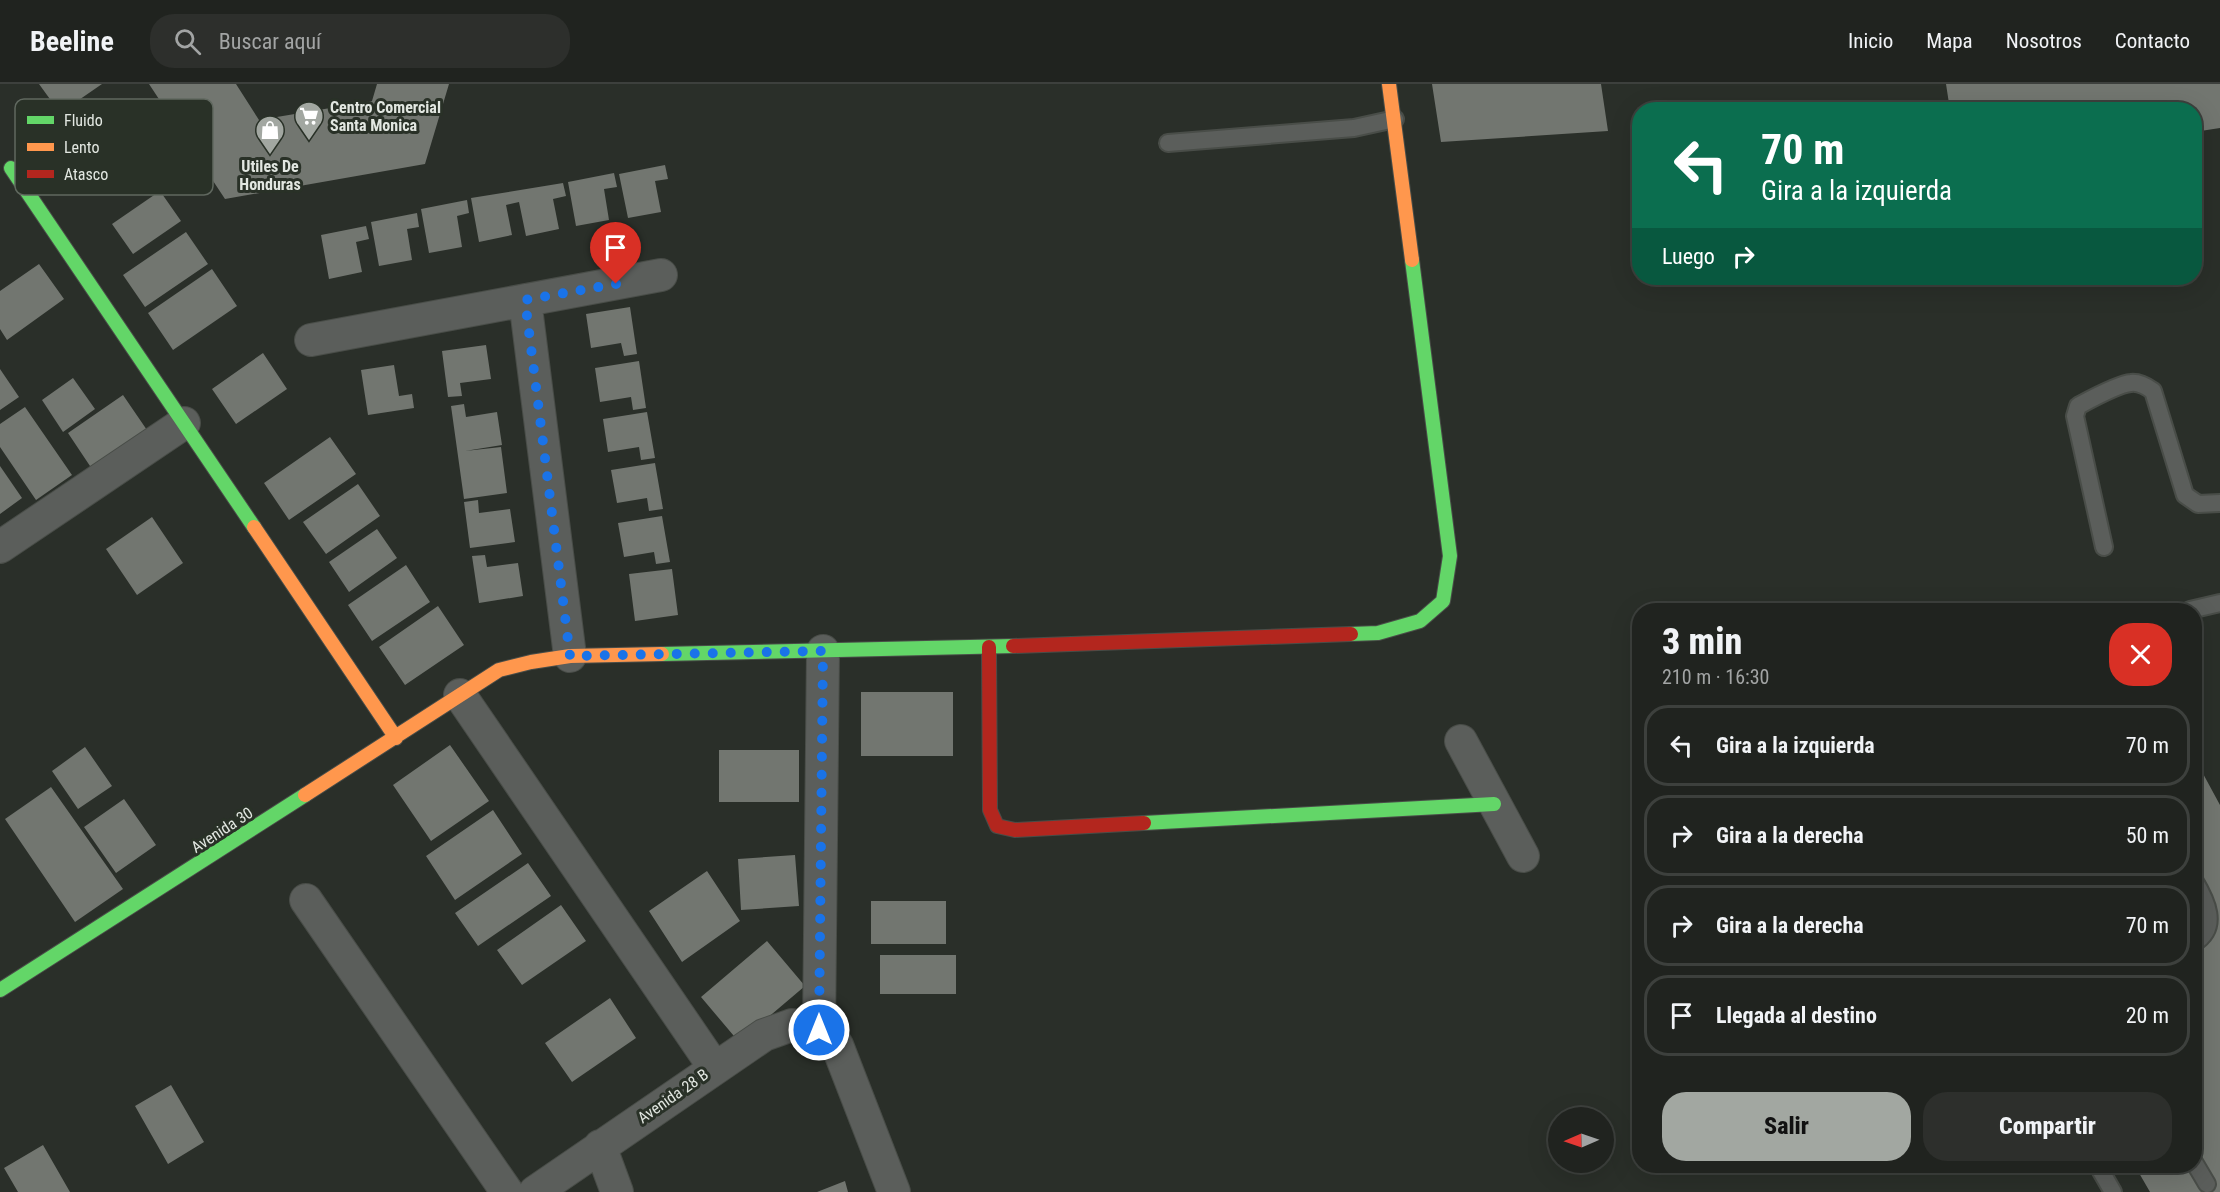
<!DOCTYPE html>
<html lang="es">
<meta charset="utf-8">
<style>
:root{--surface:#20231f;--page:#2d2f2c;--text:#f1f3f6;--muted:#a2a4a4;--line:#3d403d;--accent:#a2a7a1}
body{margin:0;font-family:"Roboto Condensed",sans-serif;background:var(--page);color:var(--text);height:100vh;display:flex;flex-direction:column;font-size:22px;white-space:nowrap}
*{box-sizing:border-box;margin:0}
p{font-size:20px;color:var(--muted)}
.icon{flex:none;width:33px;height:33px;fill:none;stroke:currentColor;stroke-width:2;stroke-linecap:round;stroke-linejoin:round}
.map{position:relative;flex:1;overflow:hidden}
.sheet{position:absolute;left:1632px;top:519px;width:570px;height:570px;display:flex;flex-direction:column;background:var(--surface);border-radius:24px;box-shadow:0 6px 24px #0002,0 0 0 2px var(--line)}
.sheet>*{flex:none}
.top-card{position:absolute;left:1632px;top:18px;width:570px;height:183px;border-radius:24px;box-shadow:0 6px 24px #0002,0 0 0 2px var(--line);background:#0b6e4f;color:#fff;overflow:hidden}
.needle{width:39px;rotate:268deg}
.buttons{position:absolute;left:1548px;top:1023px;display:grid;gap:12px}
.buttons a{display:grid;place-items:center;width:66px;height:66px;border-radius:50%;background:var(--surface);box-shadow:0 6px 24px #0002,0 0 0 2px var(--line);font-size:30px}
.pin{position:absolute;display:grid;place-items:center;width:51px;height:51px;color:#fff;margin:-62px -26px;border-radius:50% 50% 50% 0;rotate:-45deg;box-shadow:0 0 6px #0007}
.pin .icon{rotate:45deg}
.me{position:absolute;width:66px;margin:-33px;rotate:0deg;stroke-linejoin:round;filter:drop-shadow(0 0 4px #0008)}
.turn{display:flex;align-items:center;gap:21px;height:126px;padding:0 30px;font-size:27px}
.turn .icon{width:78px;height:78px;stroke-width:2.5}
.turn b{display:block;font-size:42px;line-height:51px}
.then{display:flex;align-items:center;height:57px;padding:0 30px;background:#0003;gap:12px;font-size:22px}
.round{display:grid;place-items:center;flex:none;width:63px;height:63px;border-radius:24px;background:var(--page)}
.head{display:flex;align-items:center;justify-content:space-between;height:102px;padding:0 30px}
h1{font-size:36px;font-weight:800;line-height:45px}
.button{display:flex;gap:12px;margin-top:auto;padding:12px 30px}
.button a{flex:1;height:69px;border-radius:24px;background:var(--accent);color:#111;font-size:24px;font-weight:800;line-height:69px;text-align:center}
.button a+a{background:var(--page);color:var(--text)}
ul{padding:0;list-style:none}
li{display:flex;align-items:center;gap:18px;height:81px;margin:0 12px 9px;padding:0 18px;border:3px solid var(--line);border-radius:24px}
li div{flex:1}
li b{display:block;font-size:22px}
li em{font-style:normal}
header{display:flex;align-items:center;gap:36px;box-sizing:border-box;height:84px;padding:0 30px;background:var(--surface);border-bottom:2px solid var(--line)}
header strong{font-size:28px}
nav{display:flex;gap:33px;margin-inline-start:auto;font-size:21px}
.search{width:420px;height:54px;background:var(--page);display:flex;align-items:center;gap:15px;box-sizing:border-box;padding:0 21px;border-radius:24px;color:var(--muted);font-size:22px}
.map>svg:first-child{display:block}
</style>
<header>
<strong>Beeline</strong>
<div class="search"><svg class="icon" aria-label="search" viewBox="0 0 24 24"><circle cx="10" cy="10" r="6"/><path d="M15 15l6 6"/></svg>Buscar aquí</div>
<nav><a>Inicio</a><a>Mapa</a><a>Nosotros</a><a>Contacto</a></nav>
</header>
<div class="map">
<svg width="2220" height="1108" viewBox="0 0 2220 1108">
<rect width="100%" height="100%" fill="#2a2f29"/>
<path fill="#727670" d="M39 0H102L60 29Z
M149 0H236L259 36 372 17 377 0H449L425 80 225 115Z
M1432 0H1601L1608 47 1441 58Z
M1946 0H2220V44L2194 48V26H1950Z
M665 81 668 95 655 97 661 128 628 134 619 90Z
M614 89 617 103 604 105 609 136 576 142 568 98Z
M563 99 566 112 553 115 559 145 526 152 519 118 506 121 512 151 479 158 471 114Z
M160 107 181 137 133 170 112 140Z
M467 116 469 129 457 132 462 163 429 169 421 125Z
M417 129 419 143 407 145 412 176 379 182 371 138Z
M366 142 369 155 356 158 362 188 329 195 321 151Z
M186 148 208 180 145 223 123 191Z
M39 180 64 215 7 256 0 245V207Z
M212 185 237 222 173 266 148 229Z
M630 223 637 270 624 272 621 259 591 264 586 230Z
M486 261 491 295 460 299 462 312 448 313 442 267Z
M263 269 287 305 236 340 212 305Z
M639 277 646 324 633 326 631 313 600 318 595 284Z
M394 281 399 312 412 310 414 324 368 331 361 286Z
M0 285 19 313 0 326Z
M73 294 95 325 63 348 42 316Z
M123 311 149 349 94 388 68 349Z
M464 320 466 333 497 328 502 361 465 367 501 363 507 409 464 415 451 322Z
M25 323 72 391 36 416 0 363V340Z
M647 328 655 374 641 376 639 363 608 368 603 335Z
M330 353 356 390 289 436 264 399Z
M655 379 663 425 649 427 647 414 617 419 611 386Z
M0 382 22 414 0 430Z
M358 400 380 432 326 470 303 438Z
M478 416 479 429 510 425 515 458 470 464 464 418Z
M662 432 670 478 656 480 654 468 624 473 618 439Z
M152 433 183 479 137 511 106 465Z
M377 445 397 474 349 508 329 478Z
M485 471 487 483 518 479 523 512 479 519 472 472Z
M406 481 430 518 372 557 348 521Z
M672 485 678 531 635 537 629 490Z
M438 522 464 561 405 601 379 563Z
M861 608H953V672H861Z
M450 661 489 717 431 757 393 701Z
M85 663 112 702 78 725 52 687Z
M719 666H799V718H719Z
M2194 673 2220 721V1108H2150L2135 1082H2194Z
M51 703 123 805 75 838 5 735Z
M124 715 156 761 116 789 84 743Z
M493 726 522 770 455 816 426 772Z
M795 771 799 822 741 826 738 775Z
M528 779 551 812 478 862 455 829Z
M707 787 740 837 682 878 649 827Z
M871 817H946V860H871Z
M561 821 586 857 522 901 497 866Z
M767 857 805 902 739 958 701 913Z
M880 871H956V910H880Z
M610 914 636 954 572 998 545 959Z
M171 1001 204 1058 168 1080 135 1022Z
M43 1061 70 1108H18L4 1084Z
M845 1097 848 1108H817Z"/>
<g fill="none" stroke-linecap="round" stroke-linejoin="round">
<g stroke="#494d48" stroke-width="20">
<path id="lane" d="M1168 59 1354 44 1395 35
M2104 463 2075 332 2078 322C2091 315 2118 300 2131 299 2139 298 2146 302 2153 307L2185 411 2198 420 2220 419
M2190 526 2220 519
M2194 796C2206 816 2220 843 2194 859
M2194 1078 2207 1100
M2098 1082 2113 1108"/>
</g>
<g stroke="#494d48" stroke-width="34">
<path id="street" d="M525 216 570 572
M311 256 661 191
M0 463 184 339
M460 611 714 983
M1461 657 1523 772
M306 816 507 1108
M819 946 823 567
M600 1062 617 1108
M535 1108 764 951 792 941 819 946 837 961 894 1108"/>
</g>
<g stroke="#494d48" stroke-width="16">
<path id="fast" d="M11 84 254 443
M1351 550 1378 549 1420 537 1443 517 1450 472 1412 176
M662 570 1013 562
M1144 739 1494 720
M0 906 305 711"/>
</g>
<g stroke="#494d48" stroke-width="16">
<path id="slow" d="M1389 0 1412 176
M254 443 396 654
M305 711 499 586 531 578 570 572 662 570"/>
</g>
<g stroke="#494d48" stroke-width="16">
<path id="jam" d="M1013 562 1351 550
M989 563 990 726 997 742 1015 746 1144 739"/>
</g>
<use href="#lane" stroke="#5b5e5b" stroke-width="16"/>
<use href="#street" stroke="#5b5e5b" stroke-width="32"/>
<use href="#fast" stroke="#63d668" stroke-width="14"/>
<use href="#slow" stroke="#ff974d" stroke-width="14"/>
<use href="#jam" stroke="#b3261e" stroke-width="14"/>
</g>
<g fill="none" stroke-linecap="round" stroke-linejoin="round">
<path stroke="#1a73e8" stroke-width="10" stroke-dasharray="0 18" d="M616 200 525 216 570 572 823 567 819 946"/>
</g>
<defs>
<g id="supermarket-pin" transform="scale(1.5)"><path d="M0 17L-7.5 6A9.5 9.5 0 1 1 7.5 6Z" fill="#a2a7a1" stroke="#293127"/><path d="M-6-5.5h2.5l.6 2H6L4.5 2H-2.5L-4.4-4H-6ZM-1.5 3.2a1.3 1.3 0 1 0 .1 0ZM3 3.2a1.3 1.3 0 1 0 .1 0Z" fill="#fff"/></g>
<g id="shop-pin" transform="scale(1.5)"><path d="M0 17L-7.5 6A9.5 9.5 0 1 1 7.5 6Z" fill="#a2a7a1" stroke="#293127"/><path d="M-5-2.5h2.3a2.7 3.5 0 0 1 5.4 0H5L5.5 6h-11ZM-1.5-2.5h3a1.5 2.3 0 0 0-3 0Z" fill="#fff"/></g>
</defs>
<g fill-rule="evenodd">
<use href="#supermarket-pin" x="309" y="32"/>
<use href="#shop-pin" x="270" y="46"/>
</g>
<g text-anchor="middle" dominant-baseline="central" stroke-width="6" stroke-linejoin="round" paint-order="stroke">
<g font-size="16" font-weight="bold" fill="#e2e7e1" stroke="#293127" text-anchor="start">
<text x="330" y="23">Centro Comercial<tspan x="330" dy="18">Santa Monica</tspan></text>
<text x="270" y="82" text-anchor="middle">Utiles De<tspan x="270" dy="18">Honduras</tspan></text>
</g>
<g font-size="16" fill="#e2e7e1" stroke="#293127">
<text transform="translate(222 746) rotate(-33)">Avenida 30</text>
<text transform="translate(673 1012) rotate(-35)">Avenida 28 B</text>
</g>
</g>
<rect x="15" y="15" width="198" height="96" rx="9" fill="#293127" stroke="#60685f" stroke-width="1.5"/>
<rect x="27" y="32" width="27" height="8" fill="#63d668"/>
<rect x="27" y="59" width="27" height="8" fill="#ff974d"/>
<rect x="27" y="86" width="27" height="8" fill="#b3261e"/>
<g font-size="16" fill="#e2e7e1">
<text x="64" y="42">Fluido</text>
<text x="64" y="69">Lento</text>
<text x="64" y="96">Atasco</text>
</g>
</svg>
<div class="buttons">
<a><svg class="needle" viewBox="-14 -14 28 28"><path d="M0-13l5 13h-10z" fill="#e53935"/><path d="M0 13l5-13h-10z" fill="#a2a4a4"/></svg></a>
</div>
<div class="pin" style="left:616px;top:200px;background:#d93025"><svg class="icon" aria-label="arrive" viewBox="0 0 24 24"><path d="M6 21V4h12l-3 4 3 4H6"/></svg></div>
<svg class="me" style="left:819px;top:946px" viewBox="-20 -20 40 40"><circle r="17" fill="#1a73e8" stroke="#fff" stroke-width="3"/><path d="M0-11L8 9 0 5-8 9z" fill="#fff"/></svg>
<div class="top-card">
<div class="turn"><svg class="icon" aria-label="left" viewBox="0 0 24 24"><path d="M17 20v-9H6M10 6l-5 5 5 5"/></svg><div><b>70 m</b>Gira a la izquierda</div></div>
<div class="then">Luego<svg class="icon" aria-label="right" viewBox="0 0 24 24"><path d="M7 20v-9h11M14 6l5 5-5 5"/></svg></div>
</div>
<section class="sheet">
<div class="head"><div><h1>3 min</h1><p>210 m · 16:30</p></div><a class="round" style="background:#d93025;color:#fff"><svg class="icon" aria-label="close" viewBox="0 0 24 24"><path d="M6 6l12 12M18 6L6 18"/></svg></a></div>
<ul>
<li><svg class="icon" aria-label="left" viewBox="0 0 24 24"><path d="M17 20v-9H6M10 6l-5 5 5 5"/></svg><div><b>Gira a la izquierda</b></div><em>70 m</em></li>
<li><svg class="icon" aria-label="right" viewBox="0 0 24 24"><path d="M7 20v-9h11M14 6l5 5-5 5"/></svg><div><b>Gira a la derecha</b></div><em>50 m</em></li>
<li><svg class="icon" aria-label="right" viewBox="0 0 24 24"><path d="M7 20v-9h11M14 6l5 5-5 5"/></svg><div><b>Gira a la derecha</b></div><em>70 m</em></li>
<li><svg class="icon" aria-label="arrive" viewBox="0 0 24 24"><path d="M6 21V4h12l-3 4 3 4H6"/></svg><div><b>Llegada al destino</b></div><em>20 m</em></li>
</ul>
<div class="button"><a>Salir</a><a>Compartir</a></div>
</section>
</div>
